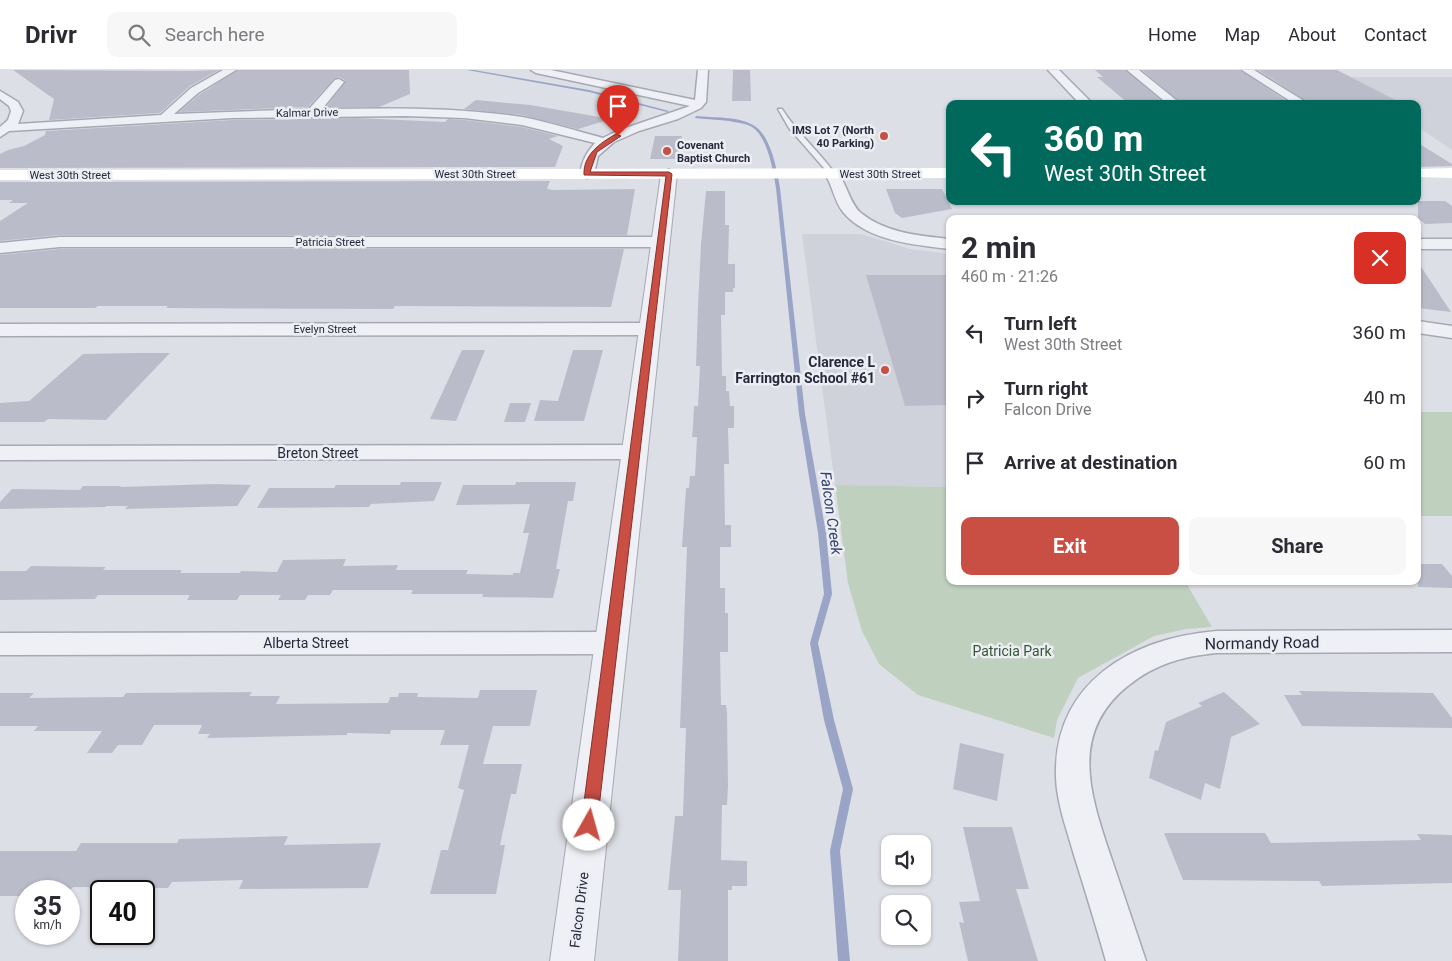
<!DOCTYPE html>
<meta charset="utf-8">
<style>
:root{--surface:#fff;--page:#f7f7f7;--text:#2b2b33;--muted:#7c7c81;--line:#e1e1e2;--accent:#c94e44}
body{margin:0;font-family:Roboto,sans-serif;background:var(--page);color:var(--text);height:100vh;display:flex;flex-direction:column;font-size:19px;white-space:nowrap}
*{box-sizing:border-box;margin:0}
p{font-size:16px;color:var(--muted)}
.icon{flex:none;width:28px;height:28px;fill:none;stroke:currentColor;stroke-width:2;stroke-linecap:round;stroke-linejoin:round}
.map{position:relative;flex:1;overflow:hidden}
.panel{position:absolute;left:946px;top:145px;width:475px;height:370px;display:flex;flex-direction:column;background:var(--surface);border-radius:10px;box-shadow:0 1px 4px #0004}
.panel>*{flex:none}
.guide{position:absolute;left:946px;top:30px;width:475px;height:105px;border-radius:10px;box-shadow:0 1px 4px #0004;background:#00695c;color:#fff;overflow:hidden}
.fabs{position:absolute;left:881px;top:765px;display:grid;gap:10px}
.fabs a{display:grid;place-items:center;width:50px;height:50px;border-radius:10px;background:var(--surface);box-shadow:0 1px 4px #0004;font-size:25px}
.speed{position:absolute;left:15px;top:810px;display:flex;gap:10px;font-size:25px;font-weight:700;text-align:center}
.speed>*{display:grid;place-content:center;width:65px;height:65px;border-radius:50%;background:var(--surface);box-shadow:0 1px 4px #0004;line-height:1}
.speed small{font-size:12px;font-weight:400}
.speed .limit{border:2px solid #111;border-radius:8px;background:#fff;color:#111}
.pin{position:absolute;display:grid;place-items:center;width:42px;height:42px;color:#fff;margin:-51px -21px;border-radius:50% 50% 50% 0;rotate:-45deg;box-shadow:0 0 5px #0007}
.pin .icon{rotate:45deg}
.me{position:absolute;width:55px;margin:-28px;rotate:7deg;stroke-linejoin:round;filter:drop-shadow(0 0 4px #0008)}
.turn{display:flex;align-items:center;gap:18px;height:105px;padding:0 15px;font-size:22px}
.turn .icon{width:65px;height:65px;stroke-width:2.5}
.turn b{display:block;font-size:35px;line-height:42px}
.round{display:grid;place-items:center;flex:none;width:52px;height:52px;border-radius:10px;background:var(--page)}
.overview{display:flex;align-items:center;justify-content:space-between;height:85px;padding:0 15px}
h1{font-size:30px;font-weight:700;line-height:38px}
.primary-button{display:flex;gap:10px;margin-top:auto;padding:10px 15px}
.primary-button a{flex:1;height:58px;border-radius:10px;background:var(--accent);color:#fff;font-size:20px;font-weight:700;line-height:58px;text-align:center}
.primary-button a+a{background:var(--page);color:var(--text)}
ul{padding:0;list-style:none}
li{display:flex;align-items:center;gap:15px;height:65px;padding:0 15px}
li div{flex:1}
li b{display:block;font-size:19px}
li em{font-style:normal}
header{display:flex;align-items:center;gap:30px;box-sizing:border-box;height:70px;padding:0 25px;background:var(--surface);border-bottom:1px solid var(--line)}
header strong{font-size:24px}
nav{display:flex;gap:28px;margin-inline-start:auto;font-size:18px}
.search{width:350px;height:45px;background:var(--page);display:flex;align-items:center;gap:12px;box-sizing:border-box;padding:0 18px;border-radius:10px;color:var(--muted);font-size:19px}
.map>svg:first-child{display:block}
</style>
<header>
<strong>Drivr</strong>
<div class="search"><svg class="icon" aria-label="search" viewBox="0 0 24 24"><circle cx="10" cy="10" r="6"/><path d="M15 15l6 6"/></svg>Search here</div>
<nav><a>Home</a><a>Map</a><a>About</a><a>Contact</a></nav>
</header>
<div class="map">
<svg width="1452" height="891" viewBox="0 0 1452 891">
<rect width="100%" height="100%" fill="#dddfe6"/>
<path fill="#cfd1db" d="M1326 7H1452V80L1418 57V34H1375Z
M802 164H861L910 179 950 184V417L835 415Z"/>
<path fill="#bfd0be" d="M1418 342H1452V446H1418Z
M835 415 950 417V511H1185L1212 557 1186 559 1154 566 1078 608 1057 650 1054 668 918 625 879 594 862 561 848 513Z"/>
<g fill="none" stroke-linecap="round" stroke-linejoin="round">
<path fill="#99a4c6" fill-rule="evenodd" d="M467 0H474L589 20 669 41 667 42 589 22Z
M696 46C714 48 737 46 753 55 771 65 777 100 780 118L805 344 826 463 832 524 818 573 834 650 853 719 840 781 850 891H838L830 781 843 719 824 650 810 573 824 524 818 463 799 344 776 118C773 101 768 67 752 57 747 54 740 53 734 52 721 49 708 50 695 48Z"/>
</g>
<path fill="#babdc9" d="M13 0 190 1 219 0 190 16 160 43 49 50 54 29Z
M238 0H409L410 24 379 37H326L345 13V10L339 7 334 9 308 37 179 42 199 25Z
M733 0H750L751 31H732Z
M1095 0H1125L1165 34H1129L1097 7H1103Z
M1142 0H1240L1291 34H1183Z
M1258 0H1337L1403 34H1311Z
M476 30 530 35 611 49 578 59 522 45 464 39Z
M356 48 445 52 448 49 464 50 522 57 558 66 549 69 563 76 555 97 0 98V84L8 80 24 76 45 65 46 61 232 50Z
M655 66H682L678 89H650Z
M1418 73 1452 94V96L1418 97Z
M550 111 547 119 553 120 635 119 627 165H60L0 171V151L28 133H9L13 130H0V112Z
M886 119H942L952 139 902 148 895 143Z
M706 121H725V155H729L728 194H735V218H733V222H725V245H721L722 306H726V321H729L730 336H734V358H728L729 394H724L725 455H731V477H720V518H725V543H728V582H720L721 635H726L727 642 728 715 727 735H722L721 790 747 791V816H732V820H728V891H678L681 820H668L675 746H683L686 658H680L687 477H682L686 418H689L690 406H695L697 367H692L693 356 694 336H698L700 296H696L698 237 701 174Z
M1418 131H1445L1452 136V153L1425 154 1418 148Z
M60 179H624L611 237 395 236 393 239 166 238 168 236H98L95 238H0V185Z
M1418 192 1451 242 1418 238Z
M866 205H950V335L905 336Z
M462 280H485L456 351 430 349Z
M573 280H603L584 351H534L540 330 558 331Z
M135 283H170L106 350 48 349 44 352H0V333L29 331 83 284Z
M510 333H531L525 352H504Z
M401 412H442L434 431 371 434 369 437 257 438 269 418H334L336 415H400Z
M516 412H576L573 431H568L556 499H560L553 528 482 527 483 524H411L413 520H333L330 525H308L305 530H278L281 525H240L237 530H187L190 525H98L95 529 0 530V501H26L31 496 106 497 103 500H182L180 503H240L241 501 277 502 283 490 346 489 343 496 398 495 396 500H468L466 504 513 505V503H520L529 463H523L530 434 456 435 463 415H515Z
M214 414 251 415 237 436 125 439 128 436H106V437L0 439V432L12 419 80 420 83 416H121L120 417Z
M1418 494H1442L1452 506V518L1418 517Z
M480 620H537L530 656H493L483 694H522L516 724H511L500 775H505L496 824H430L441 780H448L464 720 458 718 469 675H440L445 660H391L390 664 347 663V665L207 668 210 664H198L202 655H154L142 675H118L112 683H87L102 661H34L38 656H0V623H34L29 628 123 627 126 623 252 622 249 626H280L276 634 388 633 390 627H398L399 623H418L417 627 478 628Z
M1299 621 1433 623 1452 648V658L1302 656 1284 625H1302Z
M1224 622 1260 654 1231 667 1220 719 1205 713 1201 730 1149 708 1155 680 1158 681 1166 652 1202 636 1198 633Z
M960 673 1004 684 997 731 953 719Z
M963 757H1012L1029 819H1016L1038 891H968L959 852 964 853 959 832 980 831Z
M1164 763H1265L1271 773 1421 770 1417 764 1452 765V813L1322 816 1319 811 1183 810Z
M288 766 284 775 381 773 368 818 239 819 243 810 172 812 168 818 73 817 70 821H26V826H0V781H76L81 773H177L179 769Z"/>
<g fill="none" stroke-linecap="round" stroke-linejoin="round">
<g stroke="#a6a9b3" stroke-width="3">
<path id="service" d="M778 39H782C797 63 819 81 835 104L834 105H830L789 58Z"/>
</g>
<g stroke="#a6a9b3" stroke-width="3">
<path id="minor" d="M223 0H236L198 23 174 44 309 39 335 10 339 9 344 12 322 39C389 38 456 37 522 47 549 52 576 61 603 68L617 61 690 36 536 3 531 0H551L695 30 698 0H708L706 32 701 38 678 49 639 61 614 72 598 86 594 104 587 108 580 104C582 91 586 83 595 73L522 55 464 48 406 46 232 48 9 61 0 67V57L8 50 11 41 9 36 0 29V21L18 32 23 41 18 54 161 45 191 18Z
M1048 0H1059L1093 34H1080Z
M1127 0H1139L1181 34H1168Z
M1242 0H1254L1309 34H1295Z
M832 100C845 103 848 133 861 143 885 163 921 166 950 169V179C915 175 867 171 843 142 834 131 833 116 825 104Z
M60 167H661L667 169 669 172 667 175 661 177H60L0 183V173Z
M1418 169H1452V179H1418Z
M1418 251 1452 256V268L1418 263Z
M650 253 657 255 659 259 657 263 650 265 0 266V254Z
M635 375 643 377 646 382 643 387 635 389 0 390V376Z
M1452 560V582L1217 583C1184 586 1155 594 1129 615 1066 664 1092 730 1113 793 1124 826 1135 858 1146 891H1106C1096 856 1085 820 1074 785 1067 760 1057 734 1056 708 1053 612 1132 568 1217 561Z
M611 562 621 565 626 573 621 581 611 584 0 585V563Z"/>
</g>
<g stroke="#a6a9b3" stroke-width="2">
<path id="tertiary" d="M669 99 674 101 677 104 594 891H550L661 104 664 101Z"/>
</g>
<use href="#service" fill="#eff0f5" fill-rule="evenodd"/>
<use href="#minor" fill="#eff0f5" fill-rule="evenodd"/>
<use href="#tertiary" fill="#eff0f5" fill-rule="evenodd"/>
<path fill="#fff" fill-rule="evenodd" d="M950 98V108L0 110V100Z
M1452 98V108L1418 107V99Z"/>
</g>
<path fill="#c94e44" stroke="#83332c" d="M616 64 621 66 597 82 590 102H669L672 104 597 755 595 760 589 762 584 760 581 755 666 106 584 105C583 85 600 73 616 64Z"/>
<g fill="#c94e44" stroke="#eceef4" stroke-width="2">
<circle cx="884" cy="66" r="5"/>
<circle cx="667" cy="81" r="5"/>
<circle cx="885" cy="300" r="5"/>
</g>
<g text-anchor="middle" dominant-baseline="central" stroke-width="5" stroke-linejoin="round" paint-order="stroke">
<g font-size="11" fill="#272a3c" stroke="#eceef4">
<text transform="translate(307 43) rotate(-1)">Kalmar Drive</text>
<text x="475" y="104">West 30th Street</text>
<text x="880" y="104">West 30th Street</text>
<text x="70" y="105">West 30th Street</text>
<text x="330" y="172">Patricia Street</text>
<text x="325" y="259">Evelyn Street</text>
</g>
<g font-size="11" font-weight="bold" fill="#272a3c" stroke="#eceef4" text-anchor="end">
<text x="874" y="60">IMS Lot 7 (North<tspan x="874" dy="13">40 Parking)</tspan></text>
<text x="677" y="75" text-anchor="start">Covenant<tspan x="677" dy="13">Baptist Church</tspan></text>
</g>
<g font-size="14" font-weight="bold" fill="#272a3c" stroke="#eceef4" text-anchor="end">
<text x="875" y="292">Clarence L<tspan x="875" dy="16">Farrington School #61</tspan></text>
</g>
<g font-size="14" fill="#272a3c" stroke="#eceef4">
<text x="318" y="383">Breton Street</text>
<text x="306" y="573">Alberta Street</text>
<text transform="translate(579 840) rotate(-83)">Falcon Drive</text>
</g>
<g font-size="14" fill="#355736" stroke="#eceef4">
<text x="1012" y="581">Patricia Park</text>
</g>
<g font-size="15" font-style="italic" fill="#33406f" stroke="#eceef4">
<text transform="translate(831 443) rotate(82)">Falcon Creek</text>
</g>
<g font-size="16" fill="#272a3c" stroke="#eceef4">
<text transform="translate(1262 573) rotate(-1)">Normandy Road</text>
</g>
</g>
</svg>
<div class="fabs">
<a><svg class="icon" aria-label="sound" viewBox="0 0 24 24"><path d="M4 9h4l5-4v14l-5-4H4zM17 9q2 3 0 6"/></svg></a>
<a><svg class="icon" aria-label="search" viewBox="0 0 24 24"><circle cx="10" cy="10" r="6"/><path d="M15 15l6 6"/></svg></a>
</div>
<div class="speed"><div>35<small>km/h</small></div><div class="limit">40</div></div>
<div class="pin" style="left:618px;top:66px;background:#d93025"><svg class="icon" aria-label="arrive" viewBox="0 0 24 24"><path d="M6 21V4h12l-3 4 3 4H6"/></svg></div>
<svg class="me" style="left:589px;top:755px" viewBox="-20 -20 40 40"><circle r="19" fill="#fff"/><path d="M0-13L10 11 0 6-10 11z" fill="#c94e44"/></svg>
<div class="guide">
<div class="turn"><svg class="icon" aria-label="left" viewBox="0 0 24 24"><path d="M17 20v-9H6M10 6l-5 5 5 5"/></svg><div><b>360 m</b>West 30th Street</div></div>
</div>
<section class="panel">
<div class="overview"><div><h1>2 min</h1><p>460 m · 21:26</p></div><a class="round" style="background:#d93025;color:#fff"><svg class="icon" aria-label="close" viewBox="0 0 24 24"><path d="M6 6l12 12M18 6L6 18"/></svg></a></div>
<ul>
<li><svg class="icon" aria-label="left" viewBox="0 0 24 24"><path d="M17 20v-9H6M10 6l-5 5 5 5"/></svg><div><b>Turn left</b><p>West 30th Street</p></div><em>360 m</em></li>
<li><svg class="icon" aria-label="right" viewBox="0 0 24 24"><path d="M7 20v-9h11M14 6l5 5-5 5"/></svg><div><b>Turn right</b><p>Falcon Drive</p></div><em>40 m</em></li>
<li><svg class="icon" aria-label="arrive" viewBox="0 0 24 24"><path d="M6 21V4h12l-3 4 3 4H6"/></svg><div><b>Arrive at destination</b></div><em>60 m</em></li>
</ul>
<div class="primary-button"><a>Exit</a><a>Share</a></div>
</section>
</div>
